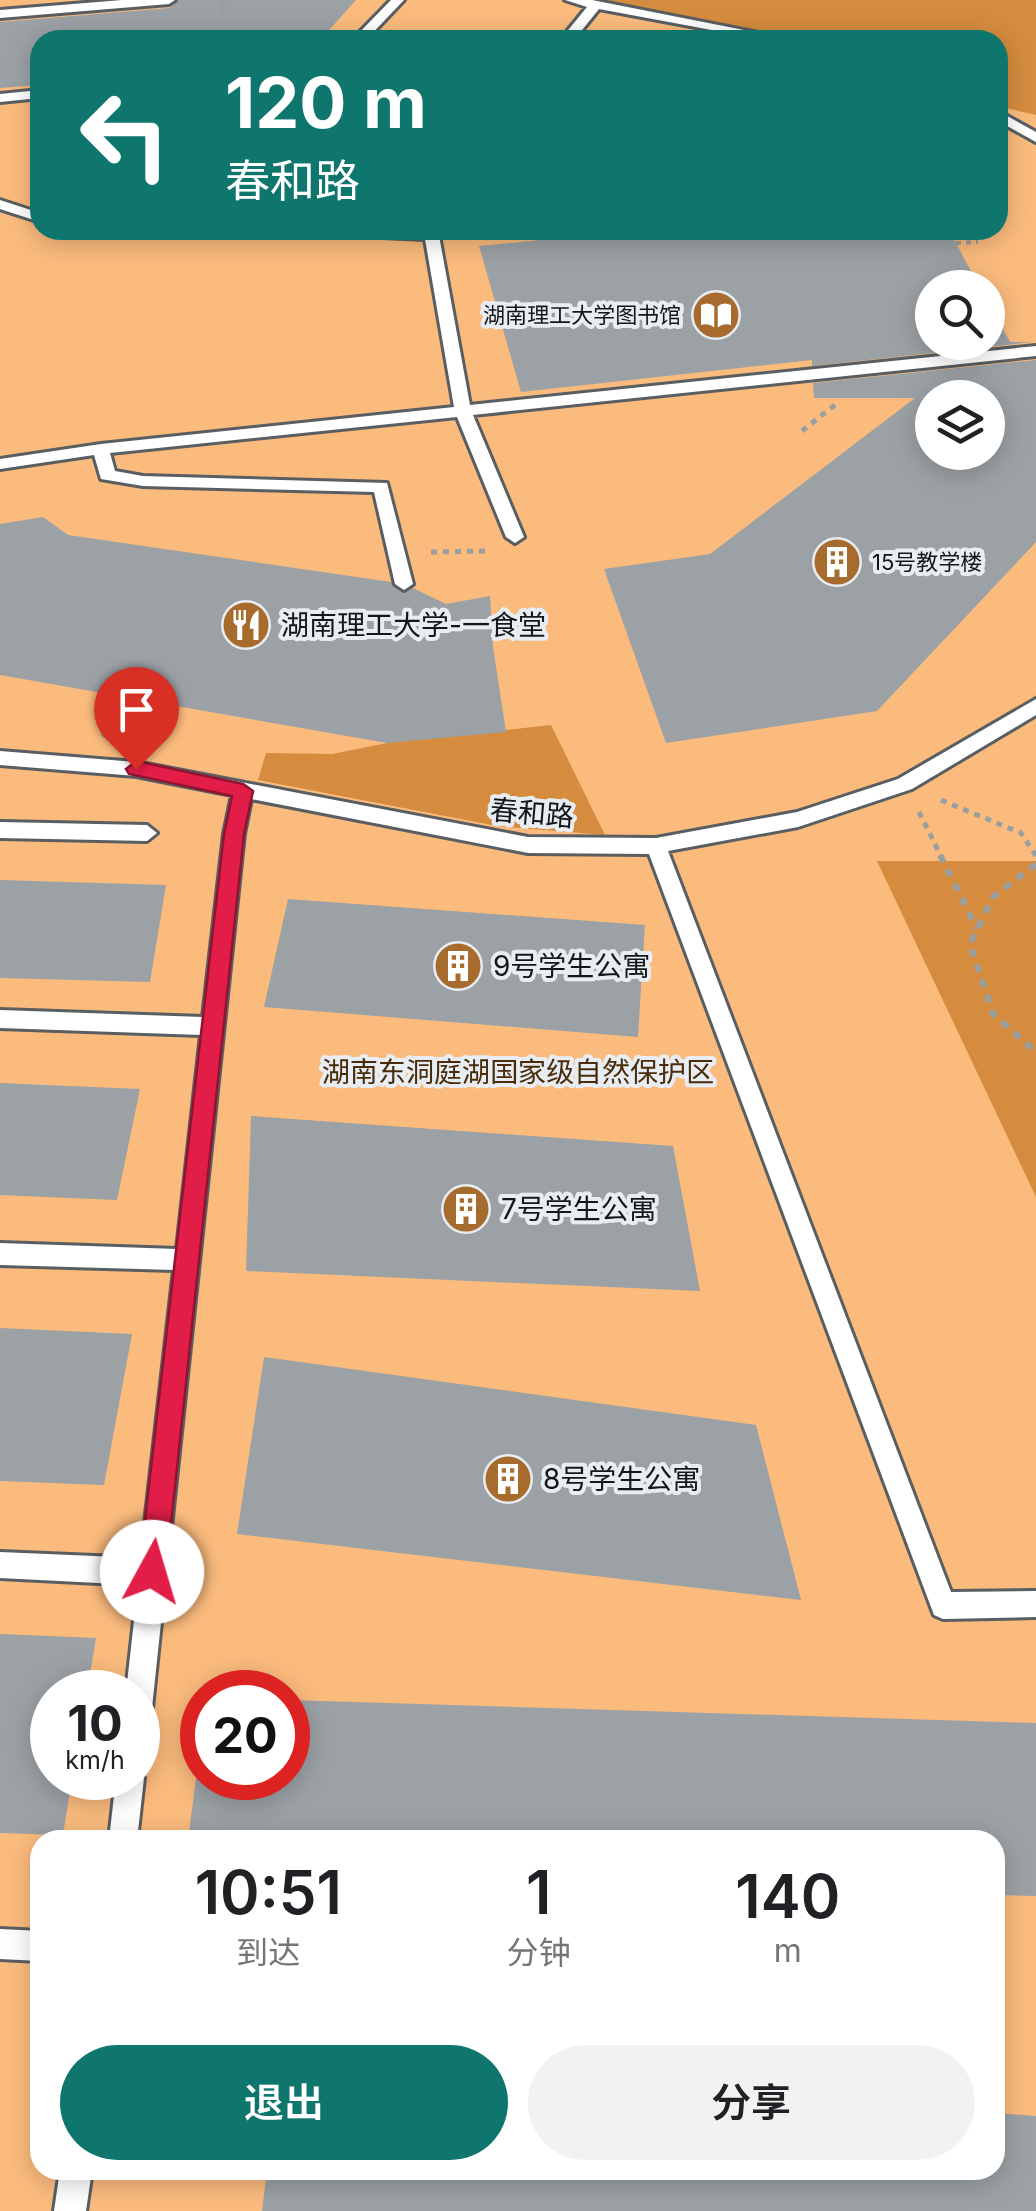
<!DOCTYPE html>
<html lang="zh">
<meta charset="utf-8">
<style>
:root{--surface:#fff;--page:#f2f2f2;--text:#202124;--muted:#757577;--accent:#0f766e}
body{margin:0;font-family:Inter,"Noto Sans SC",sans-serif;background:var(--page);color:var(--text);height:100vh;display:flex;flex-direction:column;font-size:38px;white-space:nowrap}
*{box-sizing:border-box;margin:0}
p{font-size:32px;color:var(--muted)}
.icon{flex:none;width:55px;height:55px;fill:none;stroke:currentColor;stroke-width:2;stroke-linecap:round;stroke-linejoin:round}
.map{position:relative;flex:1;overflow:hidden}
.drawer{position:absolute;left:30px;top:1830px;width:975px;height:350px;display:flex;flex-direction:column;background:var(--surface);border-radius:30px;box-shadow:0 5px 25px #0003}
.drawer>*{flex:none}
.banner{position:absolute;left:30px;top:30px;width:978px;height:210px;border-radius:30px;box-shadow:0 5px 25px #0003;background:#0f766e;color:#fff;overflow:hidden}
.controls{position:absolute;left:915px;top:270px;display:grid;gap:20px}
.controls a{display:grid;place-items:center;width:90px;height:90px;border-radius:50%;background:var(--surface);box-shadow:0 5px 25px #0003;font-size:50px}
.speed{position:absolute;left:30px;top:1670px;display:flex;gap:20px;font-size:50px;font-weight:700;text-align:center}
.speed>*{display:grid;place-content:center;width:130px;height:130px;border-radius:50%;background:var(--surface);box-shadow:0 5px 25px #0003;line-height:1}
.speed small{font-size:25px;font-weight:400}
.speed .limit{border:15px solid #d22;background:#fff;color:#111}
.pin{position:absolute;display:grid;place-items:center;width:85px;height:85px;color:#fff;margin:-102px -42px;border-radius:50% 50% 50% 0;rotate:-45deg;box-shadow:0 0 10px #0007}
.pin .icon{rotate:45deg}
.me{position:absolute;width:110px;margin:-55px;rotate:6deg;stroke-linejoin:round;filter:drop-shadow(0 0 8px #0008)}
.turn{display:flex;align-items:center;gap:35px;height:210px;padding:0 30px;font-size:45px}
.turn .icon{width:130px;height:130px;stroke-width:2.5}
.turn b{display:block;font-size:70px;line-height:85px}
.eta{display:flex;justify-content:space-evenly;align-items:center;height:170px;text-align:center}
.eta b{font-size:60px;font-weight:600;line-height:70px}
.cta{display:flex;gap:20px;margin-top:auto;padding:20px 30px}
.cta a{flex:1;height:115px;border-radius:60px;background:var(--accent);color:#fff;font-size:40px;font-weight:600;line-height:115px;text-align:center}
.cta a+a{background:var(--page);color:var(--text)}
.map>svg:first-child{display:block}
</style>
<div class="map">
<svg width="1036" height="2211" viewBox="0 0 1036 2211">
<rect width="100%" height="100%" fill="#dae0e5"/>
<path fill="#fbbb7d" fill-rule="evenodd" d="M0 0H1036V2211H0ZM40 40H998V230H40ZM932 288H988V342H932ZM932 398H988V452H932ZM52 1692H138V1778H52ZM202 1692H288V1778H202ZM40 1840H995V2170H40Z"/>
<path fill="#d58c3e" d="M597 0H1036V115L998 106V40H787L595 6Z
M551 725 605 835 497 826 258 780 266 753 332 754 387 743Z
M877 861H1036V1197Z"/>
<path fill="#9ba1a5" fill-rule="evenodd" d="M179 0H356L320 40H40V85L0 88V22L169 8Z
M641 230H949L980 288H932V342H988V302L1010 342H1033L812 366V360L521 392 479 246Z
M1036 360V542L877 711 666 743 604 569 710 554 915 398H814L813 383ZM932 398H988V452H932Z
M43 517 68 535 391 582 402 593 413 588 446 604 490 596 493 647 506 732 387 743 0 675V524Z
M0 880 166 885 150 982 0 978Z
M288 899 645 925 638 1037 264 1007Z
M0 1083 140 1089 117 1200 0 1195Z
M251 1116 673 1146 700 1291 246 1271Z
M0 1328 132 1334 104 1485 0 1481Z
M264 1357 756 1425 801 1600 237 1534Z
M0 1634 96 1638 87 1692H52V1778H72L63 1835 0 1833Z
M288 1700 1036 1723V1896L995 1895V1840H188L196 1778H288Z
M995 2113 1036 2116V2211H262L267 2170H995Z"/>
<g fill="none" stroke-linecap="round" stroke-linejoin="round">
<g stroke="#595e62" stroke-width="6">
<path id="lane" d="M122 0H175L169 4 0 18V10Z
M391 0H404L366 40H352Z
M565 0H592L794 40H766L599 9 574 40H560L587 7Z
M40 90V98L0 102V94Z
M998 111 1036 132V142L998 121Z
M0 200 40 213V222L0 209Z
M310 230H438L470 405 1036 346V356L473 415 524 537 515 543 506 537 457 417 110 453 115 471 143 476 387 483 413 584 404 590 395 584 374 492 143 486 101 479 94 455 0 469V459L101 444 454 407 425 239 317 234Z
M1036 699V715L912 789 798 827 668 851 951 1592 1036 1591V1617L943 1619 934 1615 649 854 528 853 251 799 244 834 152 1708 148 1718 138 1722V1692H126L138 1585 0 1578V1552L141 1558 174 1270 0 1265V1243L177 1249 201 1035 0 1028V1010L203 1017 224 834 232 795 136 776 0 765V751L136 762 528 837 656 838 797 812 898 779Z
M0 822 147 825 157 833 147 841 0 838Z
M138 1767 144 1778 137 1840H109L116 1778H138Z
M0 1929 40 1931V1961L0 1959Z
M60 2170H92L86 2211H54Z"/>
</g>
<path stroke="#999ea1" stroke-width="4" stroke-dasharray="5 5" stroke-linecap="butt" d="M222 0 223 17
M956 243 978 242"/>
<path stroke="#999ea1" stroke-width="5" stroke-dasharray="6 6" stroke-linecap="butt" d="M802 431 836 404
M431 552 488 551
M103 737 124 697
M941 800 1021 833 1036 856
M919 812 942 858"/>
<path stroke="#999ea1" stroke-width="6" stroke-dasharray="8 8" stroke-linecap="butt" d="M940 855 977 929
M1036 864 993 897 970 944 993 1014 1036 1052"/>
<use href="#lane" fill="#fff" fill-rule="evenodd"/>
</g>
<path fill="#e11d48" stroke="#92132f" stroke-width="2.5" d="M136 761 243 784 253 791 244 834 166 1572 162 1582 152 1586 143 1582 139 1572 224 834 232 796 129 774 126 769Z"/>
<defs>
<g id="library-disc" transform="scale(2.5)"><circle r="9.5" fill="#a76c2d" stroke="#e7edf2"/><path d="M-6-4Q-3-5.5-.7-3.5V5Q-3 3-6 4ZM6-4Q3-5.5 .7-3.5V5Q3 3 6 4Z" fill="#fff"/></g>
<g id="building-disc" transform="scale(2.5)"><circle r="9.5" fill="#a76c2d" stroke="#e7edf2"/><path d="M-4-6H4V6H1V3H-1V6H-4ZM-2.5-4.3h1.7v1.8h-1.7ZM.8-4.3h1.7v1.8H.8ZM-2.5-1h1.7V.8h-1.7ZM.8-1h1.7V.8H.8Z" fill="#fff"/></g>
<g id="restaurant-disc" transform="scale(2.5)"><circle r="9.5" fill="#a76c2d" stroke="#e7edf2"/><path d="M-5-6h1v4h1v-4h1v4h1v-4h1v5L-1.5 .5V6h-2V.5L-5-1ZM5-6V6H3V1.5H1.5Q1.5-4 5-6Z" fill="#fff"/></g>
</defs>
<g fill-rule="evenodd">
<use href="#library-disc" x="716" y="315"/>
<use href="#building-disc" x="837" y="562"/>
<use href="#restaurant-disc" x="246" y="625"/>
<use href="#building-disc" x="458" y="966"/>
<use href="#building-disc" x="466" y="1209"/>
<use href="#building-disc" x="508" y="1479"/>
</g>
<g text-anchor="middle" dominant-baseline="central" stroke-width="8" stroke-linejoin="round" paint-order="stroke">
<g font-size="22" fill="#141617" stroke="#e7edf2" text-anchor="end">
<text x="681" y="315">湖南理工大学图书馆</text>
<text x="872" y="562" text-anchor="start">15号教学楼</text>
</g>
<g font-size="28" fill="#141617" stroke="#e7edf2" text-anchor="start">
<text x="281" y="625">湖南理工大学-一食堂</text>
<text x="493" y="966">9号学生公寓</text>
<text x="501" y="1209">7号学生公寓</text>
<text x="543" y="1479">8号学生公寓</text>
</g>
<g font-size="28" fill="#141617" stroke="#e7edf2">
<text transform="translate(532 813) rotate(5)">春和路</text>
</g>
<g font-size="28" fill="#492b0a" stroke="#e7edf2">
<text x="518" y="1072">湖南东洞庭湖国家级自然保护区</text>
</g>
</g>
</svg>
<div class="controls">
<a><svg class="icon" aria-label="search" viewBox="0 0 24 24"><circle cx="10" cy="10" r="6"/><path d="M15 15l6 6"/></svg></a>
<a><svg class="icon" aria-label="layers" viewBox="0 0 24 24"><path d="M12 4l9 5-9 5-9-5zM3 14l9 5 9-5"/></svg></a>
</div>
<div class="speed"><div>10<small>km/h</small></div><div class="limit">20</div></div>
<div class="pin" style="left:136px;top:769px;background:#d93025"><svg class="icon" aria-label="arrive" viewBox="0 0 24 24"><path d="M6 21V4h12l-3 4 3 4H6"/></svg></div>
<svg class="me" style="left:152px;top:1572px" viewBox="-20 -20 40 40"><circle r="19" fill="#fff"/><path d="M0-13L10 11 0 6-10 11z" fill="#e11d48"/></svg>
<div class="banner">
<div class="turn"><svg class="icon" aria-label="left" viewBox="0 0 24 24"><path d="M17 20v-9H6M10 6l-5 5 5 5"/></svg><div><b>120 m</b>春和路</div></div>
</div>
<section class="drawer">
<div class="eta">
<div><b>10:51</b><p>到达</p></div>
<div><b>1</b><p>分钟</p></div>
<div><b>140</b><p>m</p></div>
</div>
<div class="cta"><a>退出</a><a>分享</a></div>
</section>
</div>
